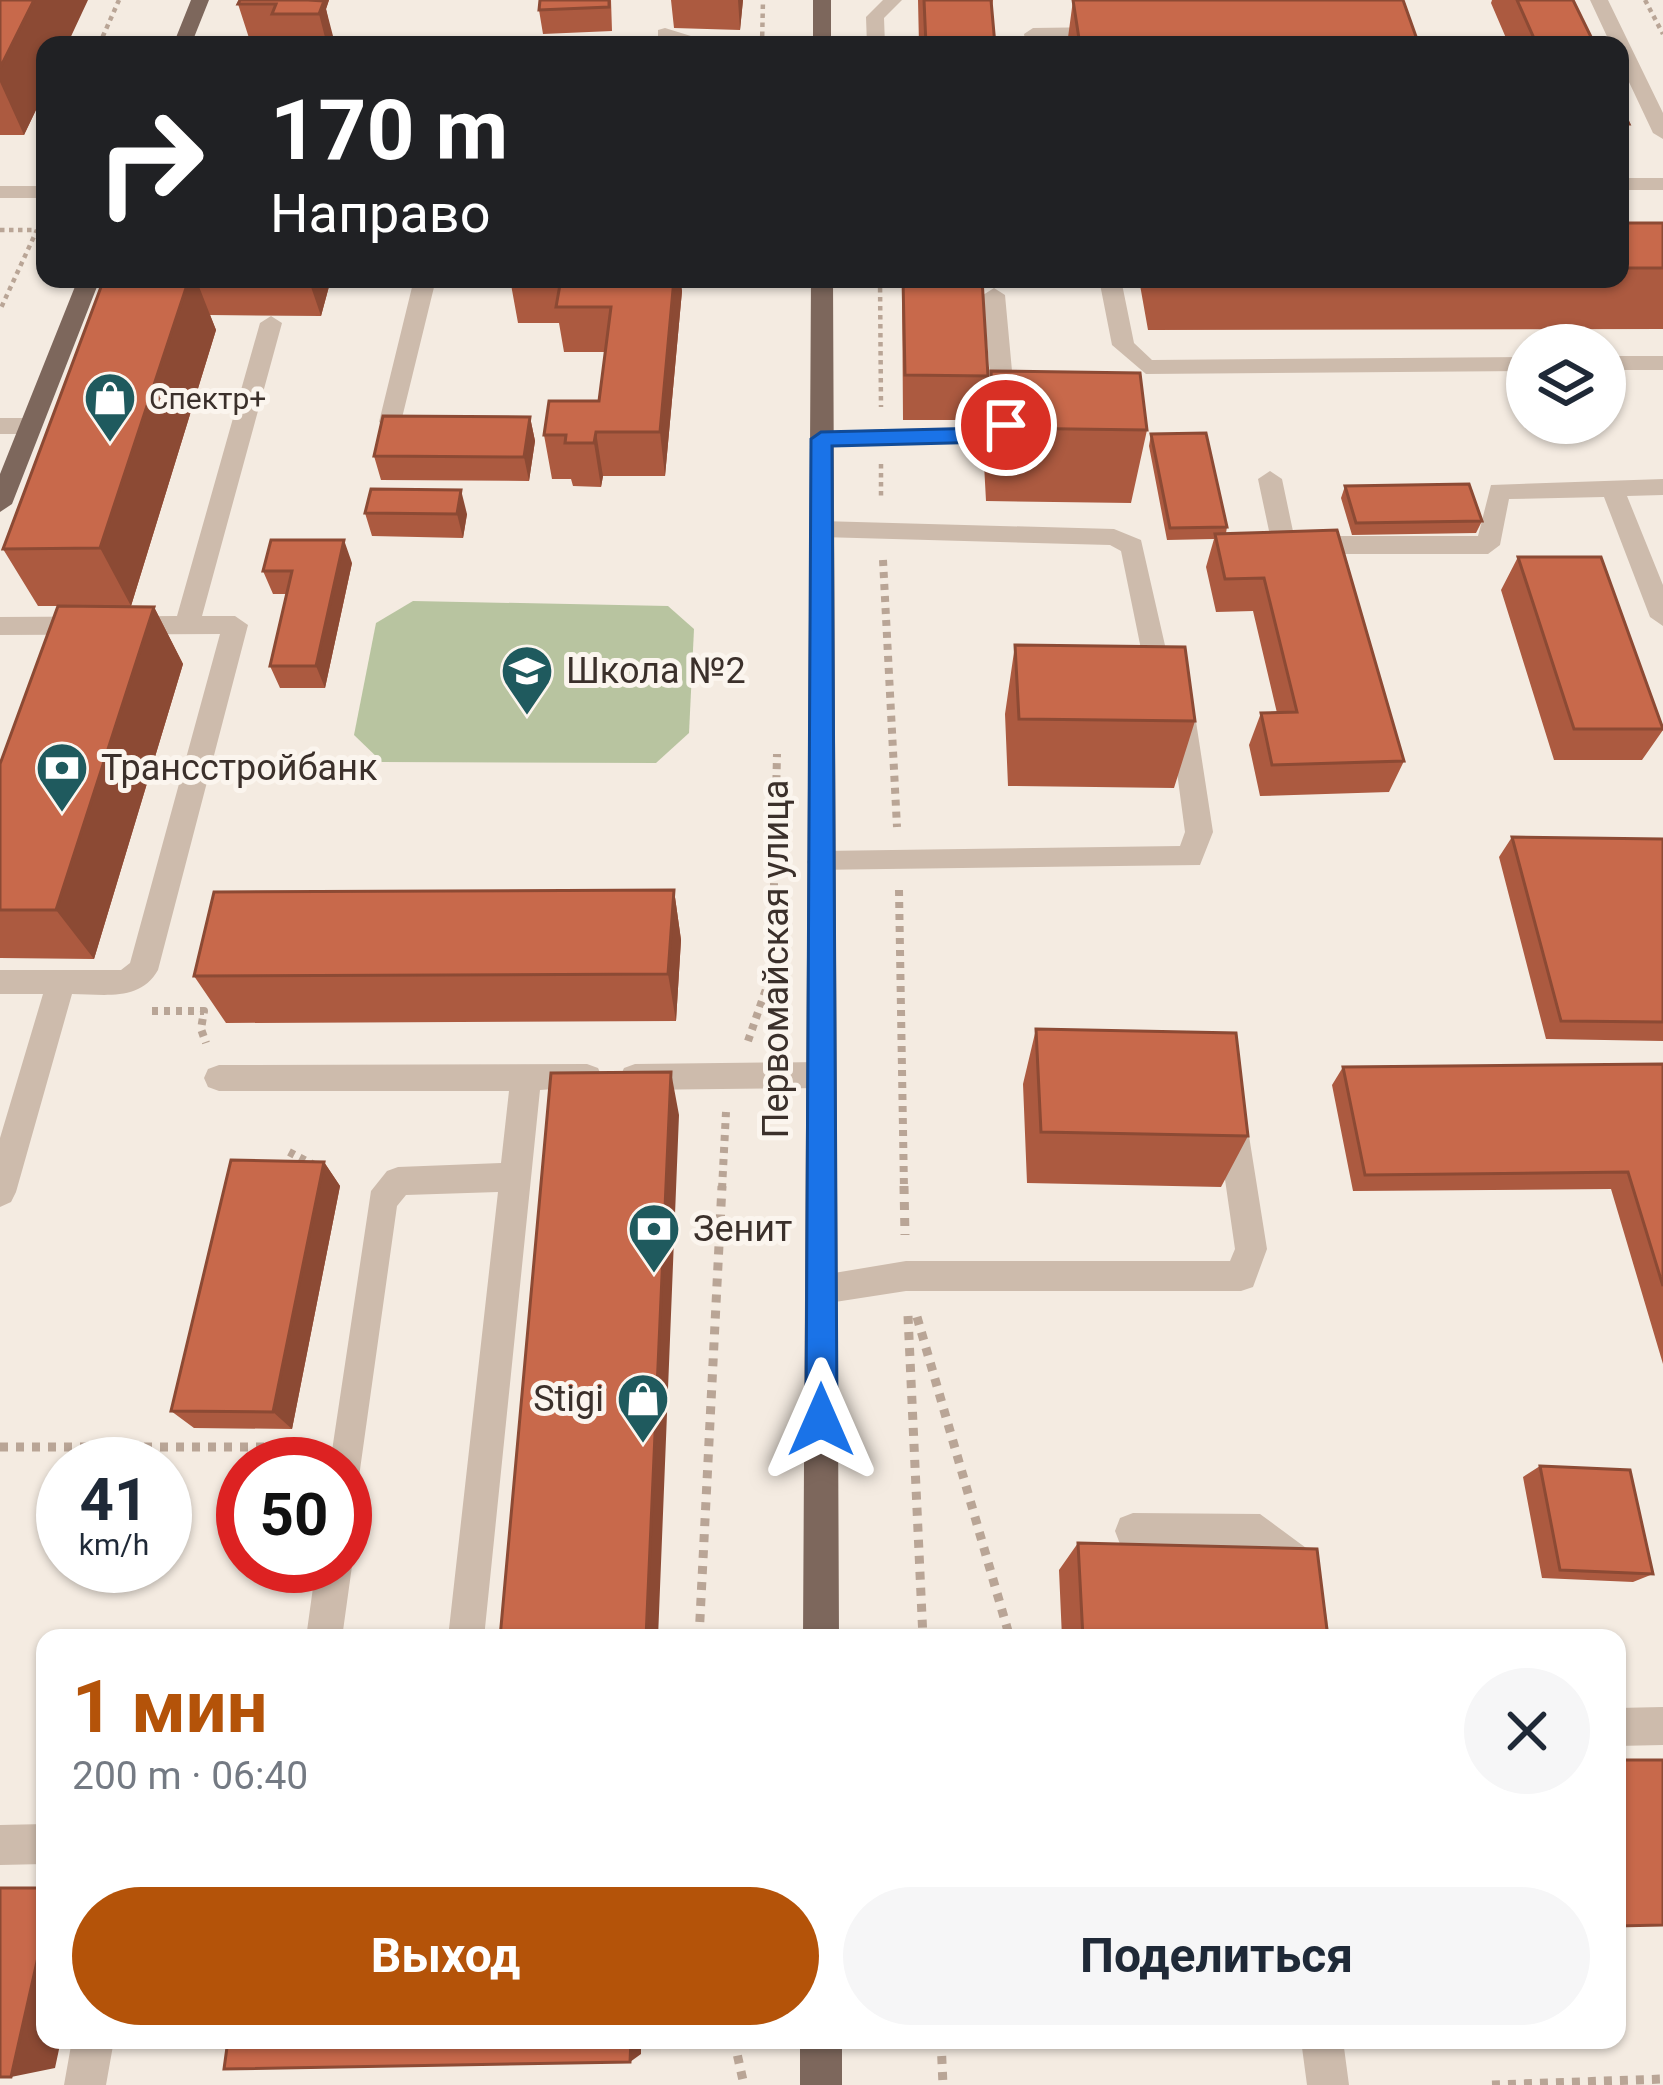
<!DOCTYPE html>
<html lang="ru">
<meta charset="utf-8">
<style>
:root{--surface:#fff;--page:#f6f6f7;--text:#1f2937;--muted:#747a83;--accent:#b45309}
body{margin:0;font-family:Roboto,sans-serif;background:var(--page);color:var(--text);height:100vh;display:flex;flex-direction:column;font-size:45px;white-space:nowrap}
*{box-sizing:border-box;margin:0}
p{font-size:39px;color:var(--muted)}
.icon{flex:none;width:66px;height:66px;fill:none;stroke:currentColor;stroke-width:2;stroke-linecap:round;stroke-linejoin:round}
.map{position:relative;flex:1;overflow:hidden}
.panel{position:absolute;left:36px;top:1629px;width:1590px;height:420px;display:flex;flex-direction:column;background:var(--surface);border-radius:24px;box-shadow:0 3px 9px #0004}
.panel>*{flex:none}
.hud{position:absolute;left:36px;top:36px;width:1593px;height:252px;border-radius:24px;box-shadow:0 3px 9px #0004;background:#202124;color:#fff;overflow:hidden}
.tools{position:absolute;left:1506px;top:324px;display:grid;gap:24px}
.tools a{display:grid;place-items:center;width:120px;height:120px;border-radius:50%;background:var(--surface);box-shadow:0 3px 9px #0004;font-size:60px}
.speed{position:absolute;left:36px;top:1437px;display:flex;gap:24px;font-size:60px;font-weight:700;text-align:center}
.speed>*{display:grid;place-content:center;width:156px;height:156px;border-radius:50%;background:var(--surface);box-shadow:0 3px 9px #0004;line-height:1}
.speed small{font-size:30px;font-weight:400}
.speed .limit{border:18px solid #d22;background:#fff;color:#111}
.pin{position:absolute;display:grid;place-items:center;width:102px;height:102px;color:#fff;margin:-51px;border:6px solid #fff;border-radius:50%;box-shadow:0 3px 12px #0007}
.me{position:absolute;width:132px;margin:-66px;rotate:0deg;stroke-linejoin:round;filter:drop-shadow(0 0 9px #0008)}
.turn{display:flex;align-items:center;gap:42px;height:252px;padding:0 36px;font-size:54px}
.turn .icon{width:156px;height:156px;stroke-width:2.5}
.turn b{display:block;font-size:84px;line-height:102px}
.round{display:grid;place-items:center;flex:none;width:126px;height:126px;border-radius:63px;background:var(--page)}
.overview{display:flex;align-items:center;justify-content:space-between;height:204px;padding:0 36px}
h1{font-size:72px;font-weight:700;line-height:90px;color:var(--accent)}
.action{display:flex;gap:24px;margin-top:auto;padding:24px 36px}
.action a{flex:1;height:138px;border-radius:72px;background:var(--accent);color:#fff;font-size:48px;font-weight:700;line-height:138px;text-align:center}
.action a+a{background:var(--page);color:var(--text)}
.map>svg:first-child{display:block}
</style>
<div class="map">
<svg width="1663" height="2085" viewBox="0 0 1663 2085">
<rect width="100%" height="100%" fill="#f4ebe1"/>
<path fill="#b8c4a0" d="M413 601 668 606 694 629 689 733 656 763 382 762 354 735 376 623Z"/>
<g fill="none" stroke-linecap="round" stroke-linejoin="round">
<path stroke="#b9a596" stroke-width="4.5" stroke-dasharray="4.5 4.5" stroke-linecap="butt" d="M1645 0 1663 34
M99 45 119 0
M762 45 763 0
M0 230H37L0 310
M880 279 881 407
M881 464V497"/>
<path stroke="#b9a596" stroke-width="8" stroke-dasharray="6 6" stroke-linecap="butt" d="M883 560 897 827
M899 890 904 1189
M152 1011H204L201 1029 206 1043
M748 1041 772 972 777 754
M289 1152 314 1165
M722 1189 726 1112"/>
<path stroke="#b9a596" stroke-width="9" stroke-dasharray="8 8" stroke-linecap="butt" d="M904 1186 905 1235
M908 1316 923 1638
M917 1317 1010 1638
M0 1447H312
M699 1638 722 1186
M734 2040 744 2085
M941 2040 943 2085
M1492 2085 1663 2079"/>
<path fill="#cdbbac" fill-rule="evenodd" d="M883 0H902L884 18 885 45H867L866 17Z
M1590 0H1608L1663 113V139L1653 133 1620 63V45H1611Z
M1106 27 1115 33 1113 37 1043 39 1044 45H1026L1024 34 1033 28Z
M665 28 707 41 709 45H681L658 38V30Z
M1620 178H1663V190H1620Z
M0 186H45V198H0Z
M414 279H436L401 422 390 430 379 422Z
M1099 279H1121L1134 343 1152 360 1527 357V371L1146 374 1112 345Z
M994 288 1005 295 1017 425 990 443 813 444V434L821 431 985 427 994 422 983 295Z
M271 316 282 323 202 616H235L248 625 158 970C140 1002 103 994 72 994L16 1192 11 1202 0 1207V1138L43 994H0V970H121L130 963 220 634 0 635V617L177 616 260 323Z
M1605 356H1663V370H1605Z
M0 418H31L42 426 31 434H0Z
M1270 471 1282 479 1294 536H1478L1491 485 1663 479V495L1627 496 1663 585V626L1650 617 1604 497 1509 499 1500 545 1488 554H1284L1272 545 1258 479Z
M821 521 1114 529 1141 540 1177 698 1195 715 1213 832 1200 865 811 870 807 862 811 854 821 851 1180 846 1185 832 1170 720 1152 703 1121 551 1110 545 821 537 809 529Z
M821 1062 832 1066 836 1075 832 1084 821 1088 635 1090 624 1086 620 1077 624 1068 635 1064Z
M587 1064 598 1068 602 1077 598 1086 540 1090 484 1638H448L498 1192 406 1195 397 1206 357 1491 345 1497V1464H330L371 1191 387 1171 398 1167 501 1163 509 1091H219L208 1087 204 1078 208 1069 219 1065Z
M1231 1103 1242 1107 1246 1117 1267 1249 1253 1287 1241 1291H906L822 1304 810 1299 806 1288 810 1277 906 1261H1230L1235 1249 1216 1117 1220 1107Z
M1133 1513 1260 1514 1317 1556 1330 1638H1294L1287 1578 1254 1550 1133 1549 1120 1544 1115 1531 1120 1518Z
M345 1553 352 1566 342 1638H306L316 1566H345Z
M1663 1707V1745L1617 1746V1708Z
M45 1824V1864L0 1865V1825Z
M72 2040H114L106 2085H64Z
M1301 2040H1343L1349 2085H1307Z"/>
<path fill="#7d675c" fill-rule="evenodd" d="M191 0H209L191 45H173Z
M813 0H831V45H813Z
M78 279H100L12 504 0 512V474Z
M811 279H833L839 1638H803Z
M800 2040H842V2085H800Z"/>
</g>
<path fill="#ac5a40" d="M0 0 45 45V91L24 135H0Z
M240 0H329L326 9 332 38H249L238 4Z
M611 0 612 31 543 34 539 10Z
M671 0H743L740 30 674 28Z
M918 0H993L992 6 995 45H919Z
M1073 0 1419 45H1067Z
M1492 0H1573L1595 45H1509L1491 3Z
M1620 105 1629 124 1620 145Z
M1620 223H1663V329L1148 330 1140 285 1141 279H1620Z
M104 279H331L321 316 210 315 216 330 131 606H65L154 607 183 664 94 959 0 958V764L58 606H38L3 549Z
M510 279H680L682 291 665 476H603L601 487 573 486 571 479H552L544 435 599 401 605 352H564L559 323H518Z
M902 279H982L988 376 984 420H903Z
M991 371 1147 430 1131 503 986 501 983 445Z
M530 417 535 441 529 481 381 480 374 456Z
M1151 434 1227 527 1226 533 1337 530 1404 761 1389 792 1260 796 1249 745 1261 713H1277L1253 611 1216 612 1206 567 1214 539 1167 540 1149 446Z
M1345 486 1482 521 1476 533 1352 535 1341 498Z
M365 513 467 514 463 538 372 536Z
M1518 557 1663 727V730L1642 760H1554L1501 590Z
M352 563 325 688H280L270 666 286 594H273L263 571Z
M1015 645 1195 721 1174 788 1008 786 1005 714Z
M1512 837 1663 839V1041L1546 1039 1499 857Z
M674 890 681 940 676 1021 226 1023 194 976Z
M1036 1029 1248 1136 1221 1187 1027 1183 1023 1084Z
M1663 1064V1364L1611 1189 1353 1191 1332 1085 1343 1067Z
M324 1162 340 1186 292 1429 194 1428 171 1411Z
M1540 1466 1653 1574 1633 1582 1542 1578 1523 1477Z
M1078 1543 1328 1638H1062L1059 1570Z"/>
<path fill="#8c4a34" d="M34 0H88L67 45H45V91L24 135 0 82V68Z
M308 0H329L326 9 333 36 330 45H327L319 14Z
M738 0H743L740 30Z
M189 279H196L216 330 131 606 100 548Z
M310 279H331L321 316 309 281Z
M674 279H680L682 291 665 476 660 432Z
M530 417 535 441 529 481 524 457Z
M596 432 603 476 601 487 594 443Z
M461 490 467 514 463 538 457 514Z
M344 540 352 563 325 688 316 666Z
M154 607 183 664 94 959 56 910Z
M674 890 681 940 676 1021 668 974Z
M671 1072 679 1115 658 1638H646Z
M324 1162 340 1186 292 1429 273 1412Z
M45 1926V2040H61L55 2068 11 2077Z
M631 2040H641V2054L630 2062Z"/>
<path fill="#c8694b" stroke="#8c4a34" stroke-width="3" d="M0 0H34L0 68Z
M240 0H308L324 1 319 14H272L276 4H238Z
M540 0H609V7L539 10Z
M924 0H991L995 45H926Z
M1073 0H1403L1419 45H1080Z
M1517 0H1573L1595 45H1537Z
M205 38H687V45H202Z
M1620 105 1629 124H1620Z
M1620 223H1663V268H1620Z
M104 279H189L100 548 3 549Z
M196 279H310L309 281Z
M561 279H674L660 432H596L594 443H565L566 435H544L549 401H599L611 307H556Z
M903 279H982L988 376 905 375Z
M991 371 1140 373 1147 430 994 428Z
M383 416 530 417 524 457 374 456Z
M1206 433 1227 527 1170 528 1151 434Z
M1469 484 1482 521 1356 523 1345 486Z
M371 489 461 490 457 514 365 513Z
M1337 530 1404 761 1272 765 1261 713 1297 712 1264 578 1225 579 1215 534Z
M271 540H344L316 666H270L292 571H263Z
M1518 557H1601L1663 729H1574Z
M58 606 154 607 56 910H0V764Z
M1015 645 1185 647 1195 721 1019 719Z
M1512 837 1663 839V1022L1561 1021Z
M674 890 668 974 194 976 214 892Z
M1036 1029 1236 1033 1248 1136 1041 1132Z
M1663 1064V1286L1628 1172 1365 1175 1343 1067Z
M671 1072 646 1638H500L551 1073Z
M231 1160 324 1162 273 1412 171 1411Z
M1540 1466 1630 1470 1653 1574 1560 1570Z
M1078 1543 1317 1549 1328 1638H1083Z
M1617 1760H1663V1925L1617 1926Z
M0 1888H45V1926L11 2077H0Z
M228 2040H631L630 2062 224 2069Z"/>
<path fill="#1a73e8" stroke="#114b97" stroke-width="3" d="M1006 419 1013 421V430L990 442 832 446 837 1420 832 1431 821 1435 810 1431 806 1420 811 439 821 432 986 428Z"/>
<defs>
<g id="shop-pin" transform="scale(2.7)"><path d="M0 17L-7.5 6A9.5 9.5 0 1 1 7.5 6Z" fill="#1f5a5e" stroke="#fbf5ee"/><path d="M-5-2.5h2.3a2.7 3.5 0 0 1 5.4 0H5L5.5 6h-11ZM-1.5-2.5h3a1.5 2.3 0 0 0-3 0Z" fill="#fff"/></g>
<g id="school-pin" transform="scale(2.7)"><path d="M0 17L-7.5 6A9.5 9.5 0 1 1 7.5 6Z" fill="#1f5a5e" stroke="#fbf5ee"/><path d="M0-5L7-2L0 1L-7-2ZM-4 1L0 2.5L4 1V4Q0 6-4 4Z" fill="#fff"/></g>
<g id="bank-pin" transform="scale(2.7)"><path d="M0 17L-7.5 6A9.5 9.5 0 1 1 7.5 6Z" fill="#1f5a5e" stroke="#fbf5ee"/><path d="M-6-4H6V4H-6ZM0-2.3a2.3 2.3 0 1 0 0 4.6a2.3 2.3 0 1 0 0-4.6Z" fill="#fff"/></g>
</defs>
<g fill-rule="evenodd">
<use href="#shop-pin" x="110" y="398"/>
<use href="#school-pin" x="527" y="671"/>
<use href="#bank-pin" x="62" y="768"/>
<use href="#bank-pin" x="654" y="1229"/>
<use href="#shop-pin" x="643" y="1399"/>
</g>
<g text-anchor="middle" dominant-baseline="central" stroke-width="10" stroke-linejoin="round" paint-order="stroke">
<g font-size="30" fill="#3b302b" stroke="#fbf5ee" text-anchor="start">
<text x="149" y="398">Спектр+</text>
</g>
<g font-size="36" fill="#3b302b" stroke="#fbf5ee" text-anchor="start">
<text x="566" y="671">Школа №2</text>
<text x="101" y="768">Трансстройбанк</text>
<text x="693" y="1229">Зенит</text>
<text x="604" y="1399" text-anchor="end">Stigi</text>
</g>
<g font-size="36" fill="#3b302b" stroke="#fbf5ee">
<text transform="translate(776 959) rotate(-90)">Первомайская улица</text>
</g>
</g>
</svg>
<div class="tools">
<a><svg class="icon" aria-label="layers" viewBox="0 0 24 24"><path d="M12 4l9 5-9 5-9-5zM3 14l9 5 9-5"/></svg></a>
</div>
<div class="speed"><div>41<small>km/h</small></div><div class="limit">50</div></div>
<div class="pin" style="left:1006px;top:425px;background:#d93025"><svg class="icon" aria-label="arrive" viewBox="0 0 24 24"><path d="M6 21V4h12l-3 4 3 4H6"/></svg></div>
<svg class="me" style="left:821px;top:1420px" viewBox="-20 -20 40 40"><path d="M0-17L14 15 0 8-14 15z" fill="#1a73e8" stroke="#fff" stroke-width="4"/></svg>
<div class="hud">
<div class="turn"><svg class="icon" aria-label="right" viewBox="0 0 24 24"><path d="M7 20v-9h11M14 6l5 5-5 5"/></svg><div><b>170 m</b>Направо</div></div>
</div>
<section class="panel">
<div class="overview"><div><h1>1 мин</h1><p>200 m · 06:40</p></div><a class="round"><svg class="icon" aria-label="close" viewBox="0 0 24 24"><path d="M6 6l12 12M18 6L6 18"/></svg></a></div>
<div class="action"><a>Выход</a><a>Поделиться</a></div>
</section>
</div>
